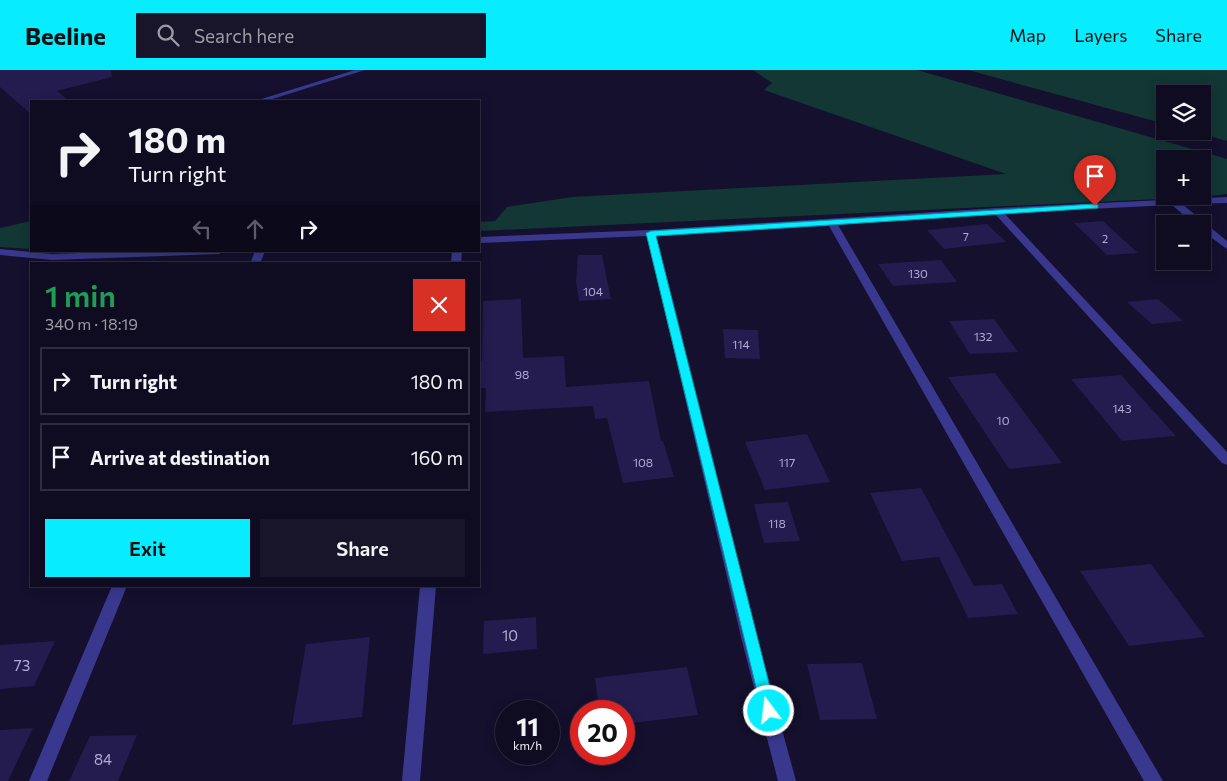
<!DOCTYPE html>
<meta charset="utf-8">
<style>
:root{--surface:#0f0c22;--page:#18152a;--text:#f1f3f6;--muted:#9b9ba5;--line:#2f2c40;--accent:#08ecff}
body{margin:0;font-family:Commissioner,sans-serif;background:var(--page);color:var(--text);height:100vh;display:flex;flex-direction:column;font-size:19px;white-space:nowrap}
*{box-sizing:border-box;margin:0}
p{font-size:16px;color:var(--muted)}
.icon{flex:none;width:28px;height:28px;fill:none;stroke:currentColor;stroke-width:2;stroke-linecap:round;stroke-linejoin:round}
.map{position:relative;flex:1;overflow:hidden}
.panel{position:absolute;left:30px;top:192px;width:450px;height:325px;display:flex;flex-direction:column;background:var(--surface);border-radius:0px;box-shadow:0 2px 12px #0003,0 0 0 1px var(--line)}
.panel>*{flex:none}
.hud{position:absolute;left:30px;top:30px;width:450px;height:152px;border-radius:0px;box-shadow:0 2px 12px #0003,0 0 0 1px var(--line);background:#0f0c22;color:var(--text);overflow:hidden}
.controls{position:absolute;left:1156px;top:15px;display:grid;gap:10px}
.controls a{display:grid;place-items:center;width:55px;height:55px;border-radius:0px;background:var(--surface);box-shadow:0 2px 12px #0003,0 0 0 1px var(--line);font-size:25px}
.speed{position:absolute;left:495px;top:630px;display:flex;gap:10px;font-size:25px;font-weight:700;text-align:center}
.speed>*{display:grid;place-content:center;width:65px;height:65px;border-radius:50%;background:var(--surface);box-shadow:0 2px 12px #0003,0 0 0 1px var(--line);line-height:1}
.speed small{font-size:12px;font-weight:400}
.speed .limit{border:8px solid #d22;background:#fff;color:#111}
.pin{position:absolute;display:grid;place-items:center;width:42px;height:42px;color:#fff;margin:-51px -21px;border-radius:50% 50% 50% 0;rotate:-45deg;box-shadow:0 0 5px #0007}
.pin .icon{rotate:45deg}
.me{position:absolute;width:55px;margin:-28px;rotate:345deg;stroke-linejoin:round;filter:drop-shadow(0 0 4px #0008)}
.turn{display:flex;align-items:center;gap:18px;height:105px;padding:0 15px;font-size:22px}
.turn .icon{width:65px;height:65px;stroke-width:2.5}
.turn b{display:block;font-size:35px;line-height:42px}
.lanes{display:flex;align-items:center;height:48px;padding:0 15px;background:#0003;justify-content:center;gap:25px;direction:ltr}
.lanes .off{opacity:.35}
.round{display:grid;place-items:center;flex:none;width:52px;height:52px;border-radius:0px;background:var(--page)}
.overview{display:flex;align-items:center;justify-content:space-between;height:85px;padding:0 15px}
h1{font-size:30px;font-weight:600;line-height:38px;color:#1e9e55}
.button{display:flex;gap:10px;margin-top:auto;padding:10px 15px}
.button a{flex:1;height:58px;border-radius:0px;background:var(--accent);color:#111;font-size:20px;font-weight:600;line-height:58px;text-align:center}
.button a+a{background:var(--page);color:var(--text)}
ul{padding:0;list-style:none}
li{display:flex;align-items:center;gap:15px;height:68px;margin:0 10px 8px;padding:0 5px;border:2px solid var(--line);border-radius:0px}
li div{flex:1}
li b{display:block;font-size:19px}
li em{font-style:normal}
header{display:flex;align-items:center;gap:30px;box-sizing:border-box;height:70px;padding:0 25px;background:var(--accent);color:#111}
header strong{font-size:24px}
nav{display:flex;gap:28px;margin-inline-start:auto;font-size:18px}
.search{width:350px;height:45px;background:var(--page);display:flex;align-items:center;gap:12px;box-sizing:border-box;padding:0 18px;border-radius:0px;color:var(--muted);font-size:19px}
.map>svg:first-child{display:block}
</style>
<header>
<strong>Beeline</strong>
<div class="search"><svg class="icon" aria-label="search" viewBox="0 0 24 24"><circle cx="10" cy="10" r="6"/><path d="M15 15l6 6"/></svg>Search here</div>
<nav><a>Map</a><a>Layers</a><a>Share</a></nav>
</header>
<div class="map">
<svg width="1227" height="711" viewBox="0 0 1227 711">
<rect width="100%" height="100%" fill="#14102d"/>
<path fill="#123735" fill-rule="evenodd" d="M753 0H917L1227 89V124L1201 127 479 161V152L495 151 507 137 572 127 1006 104 764 20 772 13ZM1165 89H1202V126H1165Z
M968 0H1227V71L1193 61H1202V24H1165V54Z
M31 151V179L0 177V158Z"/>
<path fill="#241b4f" d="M0 0H111L112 7 57 21 69 31H31V44L0 17Z
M1103 151 1138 183 1107 185 1074 153Z
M987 154 1006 172 944 179 927 160Z
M578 185H602L611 229 579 231 576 212Z
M941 190 957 212 893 216 878 194Z
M521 229 523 288 564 286 566 317 649 311 661 371H663L674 407 623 413 607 348 595 349 593 336 485 342 486 318H479V291H482L483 231Z
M1158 229 1183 251 1152 254 1127 232Z
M994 249 1018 282 970 284 949 251Z
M723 259 758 260 760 289 725 288Z
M995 303 1062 393 1009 399 948 307Z
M1121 305 1176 366 1122 371 1071 309Z
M807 364 830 412 765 420 745 372Z
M921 418 974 516 1002 514 1018 544 968 548 939 487 902 491 870 423Z
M788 432 800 471 764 473 754 434Z
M1151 494 1205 567 1129 576 1080 501Z
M536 547 537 579 483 584 484 551Z
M370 567 362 647 292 655 306 574Z
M55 571 34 616 0 619V575Z
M862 593 877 649 820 650 807 594Z
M687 597 698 645 624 654V641H599L595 608Z
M33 658 8 711H0V660Z
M137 665 118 711H69L90 666Z"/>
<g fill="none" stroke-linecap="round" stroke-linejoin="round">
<path fill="#3a388e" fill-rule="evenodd" d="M355 0H365L266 31H255Z
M1227 127V133L1182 134 1227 171V179L1202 161V154H1194L1172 135 1004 143 1227 382V395L1222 393 995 144 838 155 1163 711H1144L829 156 656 166 758 571 796 711H778L742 571 647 166 479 173V167L651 160 997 138Z
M0 179 52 184 131 181H224L219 184 52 190 0 185Z
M255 181H265L260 194H250Z
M452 181H462L461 194H451Z
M112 516H127L47 711H29Z
M420 516H436L420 711H402Z"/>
</g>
<path fill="#08ecff" stroke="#0599a6" d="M1095 134 1098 135V138L656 166 776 641 774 646 769 648 763 646 646 163 651 161Z"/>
<g text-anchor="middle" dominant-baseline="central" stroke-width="5" stroke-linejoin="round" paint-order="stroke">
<g font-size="11" fill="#b0acd3">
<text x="966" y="166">7</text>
<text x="1105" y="168">2</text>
</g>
<g font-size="12" fill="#b0acd3">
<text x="918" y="203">130</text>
<text x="593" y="221">104</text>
<text x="983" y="266">132</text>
<text x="741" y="274">114</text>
<text x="522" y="304">98</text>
<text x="1122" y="338">143</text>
<text x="1003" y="350">10</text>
<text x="643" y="392">108</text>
<text x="787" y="392">117</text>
<text x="777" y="453">118</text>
</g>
<g font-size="15" fill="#b0acd3">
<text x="510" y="565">10</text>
<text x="22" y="595">73</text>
<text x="103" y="689">84</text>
</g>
</g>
</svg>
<div class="controls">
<a><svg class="icon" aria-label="layers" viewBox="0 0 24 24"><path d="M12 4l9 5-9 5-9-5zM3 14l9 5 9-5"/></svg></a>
<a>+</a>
<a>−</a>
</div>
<div class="speed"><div>11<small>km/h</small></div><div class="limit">20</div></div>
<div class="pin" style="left:1095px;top:136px;background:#d93025"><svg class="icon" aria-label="arrive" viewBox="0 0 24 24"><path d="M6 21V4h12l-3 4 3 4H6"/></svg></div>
<svg class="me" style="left:769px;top:641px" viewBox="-20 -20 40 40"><circle r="17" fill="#08ecff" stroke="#fff" stroke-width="3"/><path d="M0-11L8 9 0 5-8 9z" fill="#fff"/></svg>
<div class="hud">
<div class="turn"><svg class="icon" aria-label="right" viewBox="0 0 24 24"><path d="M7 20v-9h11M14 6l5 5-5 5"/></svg><div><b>180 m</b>Turn right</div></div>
<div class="lanes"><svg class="icon off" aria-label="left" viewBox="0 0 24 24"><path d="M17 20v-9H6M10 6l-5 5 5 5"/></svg><svg class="icon off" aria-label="ahead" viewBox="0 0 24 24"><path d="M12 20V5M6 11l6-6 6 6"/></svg><svg class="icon" aria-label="right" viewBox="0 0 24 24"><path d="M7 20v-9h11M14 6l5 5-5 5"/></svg></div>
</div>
<section class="panel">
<div class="overview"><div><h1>1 min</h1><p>340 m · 18:19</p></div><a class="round" style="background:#d93025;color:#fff"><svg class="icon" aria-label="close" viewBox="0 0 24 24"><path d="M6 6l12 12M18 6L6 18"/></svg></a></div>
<ul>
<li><svg class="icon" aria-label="right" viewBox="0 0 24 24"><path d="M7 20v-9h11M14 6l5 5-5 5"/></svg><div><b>Turn right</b></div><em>180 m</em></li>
<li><svg class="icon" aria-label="arrive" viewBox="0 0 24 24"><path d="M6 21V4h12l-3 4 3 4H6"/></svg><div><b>Arrive at destination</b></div><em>160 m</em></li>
</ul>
<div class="button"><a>Exit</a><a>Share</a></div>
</section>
</div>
